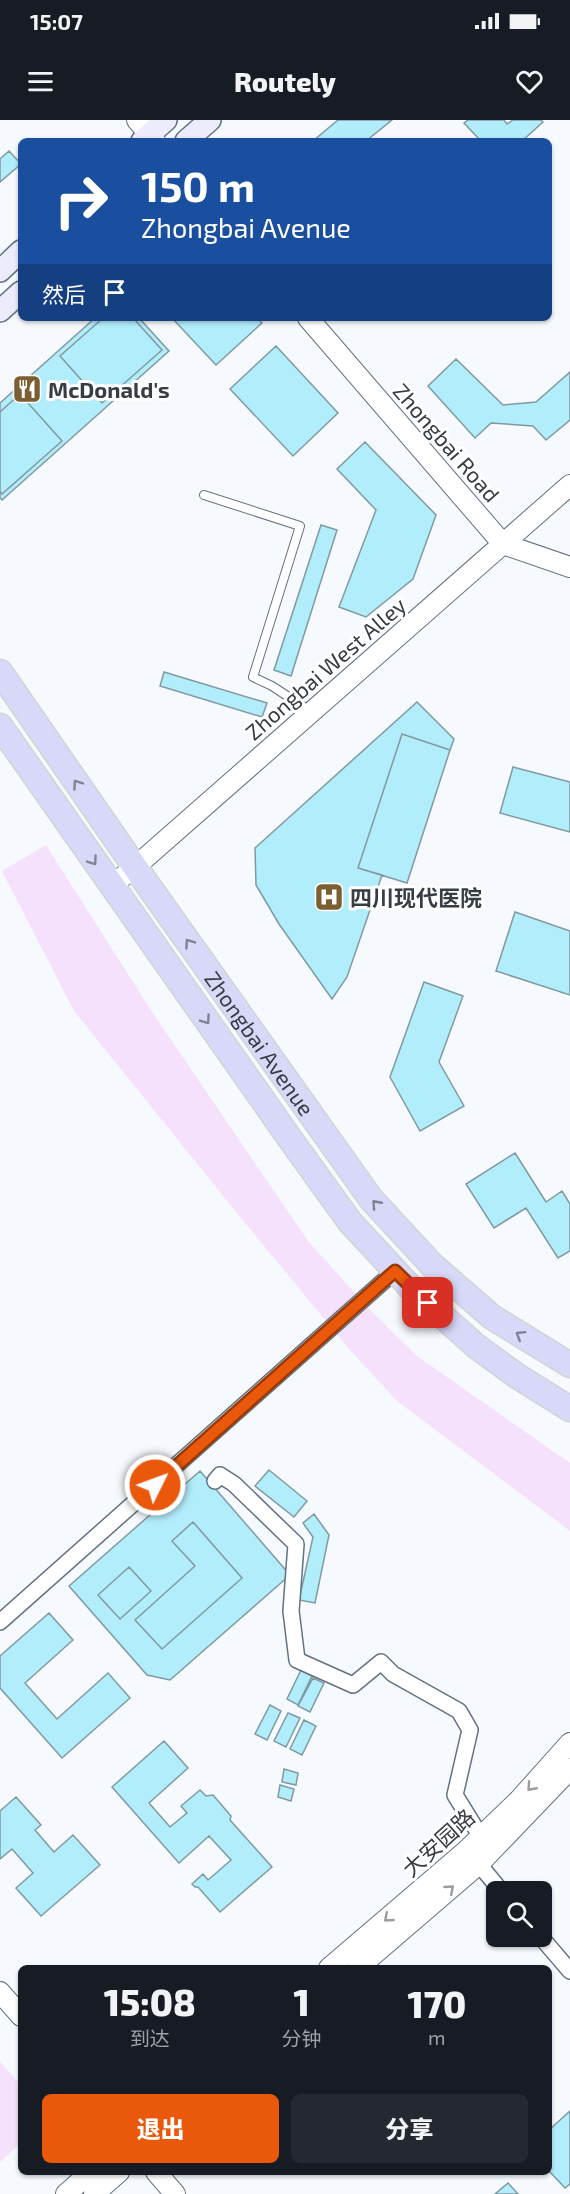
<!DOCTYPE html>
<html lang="zh">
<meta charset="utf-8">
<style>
:root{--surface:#171b24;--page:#242831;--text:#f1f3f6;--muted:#9ea1a6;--accent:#ea580c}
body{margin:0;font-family:"Exo 2","Noto Sans SC",sans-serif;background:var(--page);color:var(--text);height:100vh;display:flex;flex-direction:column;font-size:22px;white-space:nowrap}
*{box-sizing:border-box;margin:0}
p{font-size:20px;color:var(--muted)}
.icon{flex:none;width:33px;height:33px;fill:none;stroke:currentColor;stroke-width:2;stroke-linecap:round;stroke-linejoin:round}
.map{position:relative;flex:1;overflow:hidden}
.drawer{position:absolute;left:18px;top:1845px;width:534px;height:210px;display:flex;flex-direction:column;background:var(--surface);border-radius:9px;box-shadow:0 2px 4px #0004}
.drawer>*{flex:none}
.top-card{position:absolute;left:18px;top:18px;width:534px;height:183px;border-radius:9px;box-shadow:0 2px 4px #0004;background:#1a4fa0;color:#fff;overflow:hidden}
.controls{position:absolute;left:486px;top:1761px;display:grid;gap:12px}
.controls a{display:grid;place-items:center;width:66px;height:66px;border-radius:9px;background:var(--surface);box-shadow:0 2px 4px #0004;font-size:30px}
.pin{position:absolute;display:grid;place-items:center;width:51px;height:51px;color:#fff;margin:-26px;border-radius:12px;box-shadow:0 3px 9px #0006}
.me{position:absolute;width:66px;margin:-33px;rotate:48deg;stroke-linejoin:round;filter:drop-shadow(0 0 4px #0008)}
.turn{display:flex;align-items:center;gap:21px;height:126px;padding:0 24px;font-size:27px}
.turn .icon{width:78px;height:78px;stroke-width:2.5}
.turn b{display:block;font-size:42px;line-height:51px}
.then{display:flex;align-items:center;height:57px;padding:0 24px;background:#0003;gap:12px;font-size:22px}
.eta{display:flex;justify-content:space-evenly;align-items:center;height:102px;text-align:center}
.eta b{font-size:36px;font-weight:800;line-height:42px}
.button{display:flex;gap:12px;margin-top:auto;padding:12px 24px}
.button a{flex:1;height:69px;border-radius:9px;background:var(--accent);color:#fff;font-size:24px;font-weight:800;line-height:69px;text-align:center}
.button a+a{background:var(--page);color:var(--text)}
.status{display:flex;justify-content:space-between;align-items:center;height:42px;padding:0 30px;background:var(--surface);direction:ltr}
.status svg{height:16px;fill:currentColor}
header{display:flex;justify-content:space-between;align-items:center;height:78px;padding:0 24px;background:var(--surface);font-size:27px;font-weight:800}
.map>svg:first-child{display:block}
</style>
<div class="status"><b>15:07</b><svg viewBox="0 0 49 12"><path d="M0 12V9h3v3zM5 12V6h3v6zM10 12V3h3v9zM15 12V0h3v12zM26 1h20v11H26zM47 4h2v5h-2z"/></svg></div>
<header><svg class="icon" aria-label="menu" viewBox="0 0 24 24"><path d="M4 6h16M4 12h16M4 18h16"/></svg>Routely<svg class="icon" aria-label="heart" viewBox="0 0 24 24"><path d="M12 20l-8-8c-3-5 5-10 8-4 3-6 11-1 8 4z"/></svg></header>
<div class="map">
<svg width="570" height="2074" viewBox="0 0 570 2074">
<rect width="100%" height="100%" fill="#f6f9fd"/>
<path fill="#f6e1fc" d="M46 725 152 892 308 1121 372 1192 417 1236 570 1343V1411L397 1281 350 1230 245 1103 74 891 2 751Z
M0 1942 21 1965V2023L0 2042Z"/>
<path fill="#b2edfb" stroke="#809aa1" stroke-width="1.5" d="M338 0H392L366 21H313Z
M468 0H504L507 4 513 0H541L543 2 522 21H481L464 3Z
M9 31 21 44 0 62V39Z
M95 198H139L169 231 2 380 0 378V283Z
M103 198H133L162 230 102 283 60 236Z
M172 198H257L262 203 216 245Z
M276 226 338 293 293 336 230 269Z
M456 239 503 285 536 282 570 252V300L546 320 533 306 491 303 475 318 428 266Z
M20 274 62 321 2 374 0 371V292Z
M365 322 436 395 413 459 366 497 339 487 376 390 337 349Z
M321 405 337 410 291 556 274 550Z
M164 552 267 583 262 597 160 566Z
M417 582 454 619 450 630 402 614 358 748 382 755 347 857 332 879 279 804 256 765 255 728Z
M402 614 450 630 407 763 358 748Z
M513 647 570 662V712L500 693Z
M515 792 570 811V875L496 851Z
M424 862 463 876 439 942 464 986 420 1011 390 957Z
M515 1033 546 1082 562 1071 570 1084V1131L558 1138 526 1088 494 1108 466 1064Z
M269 1350 307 1381 294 1397 255 1366Z
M200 1351 290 1455 170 1560 147 1555 69 1466Z
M314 1394 329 1415 315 1483 299 1480 313 1417 303 1403Z
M193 1402 242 1458 162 1529 135 1500 195 1446 172 1421Z
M129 1447 151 1471 120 1499 98 1475Z
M49 1493 73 1520 25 1563 57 1599 108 1553 130 1578 62 1638 0 1568V1536Z
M301 1550 312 1556 298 1585 287 1579Z
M313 1558 324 1563 310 1592 298 1586Z
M270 1585 281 1591 267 1620 255 1614Z
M288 1593 300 1598 286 1627 274 1621Z
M304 1600 316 1606 302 1635 290 1629Z
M164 1621 188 1648 149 1683 170 1707 187 1693 181 1686 200 1670 206 1676 213 1675 231 1696 230 1700 272 1747 220 1792 198 1767H195L192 1764 203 1754 208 1760 231 1740 209 1716 179 1743 112 1667Z
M284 1649 298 1653 296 1665 282 1662Z
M280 1665 294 1669 291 1681 278 1677Z
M16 1677 41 1705 35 1710 54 1732 73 1715 100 1745 41 1796 16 1768 33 1753 12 1729 0 1739V1691Z
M570 1991V2064L565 2068 549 2051V2010Z
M508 2063 518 2074H495Z"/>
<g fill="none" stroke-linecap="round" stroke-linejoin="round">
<g stroke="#627282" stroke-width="10">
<path id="service" d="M204 375 300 406 253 557 272 566 310 591"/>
</g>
<g stroke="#627282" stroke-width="18">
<path id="minor" d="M215 1361 220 1355 234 1364 296 1424 291 1491 297 1540 353 1565 381 1542 393 1554 459 1591 470 1610 455 1675 481 1717
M0 1502 395 1151
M473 1737 502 1772
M540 1816 570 1851"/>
</g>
<g stroke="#627282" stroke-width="22">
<path id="tertiary" d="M137 0 155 21
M308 198 503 424 570 447
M111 766 135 747 570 365
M329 1848 467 1730 519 1680 570 1623
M358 1848 479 1744 570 1649
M0 1872 21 1896
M156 2052 175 2074
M66 2074 91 2052
M94 2074 119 2052"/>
</g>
<g stroke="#627282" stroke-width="24">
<path id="secondary" d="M142 21 166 0
M186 21 210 0
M0 151 21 131
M0 191 21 172"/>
</g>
<g stroke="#d3d4d6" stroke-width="27">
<g id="primary">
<path id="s1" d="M0 552 135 747 371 1079 431 1144 492 1197 570 1245"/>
<path d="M0 606 293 1023 350 1102 412 1169 476 1226 517 1256 570 1289"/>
</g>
</g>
<use href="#service" stroke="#fff" stroke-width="8"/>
<use href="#minor" stroke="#fff" stroke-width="15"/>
<use href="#tertiary" stroke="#fff" stroke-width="20"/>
<use href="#secondary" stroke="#ececfc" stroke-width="21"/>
<use href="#primary" stroke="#d8d9f8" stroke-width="24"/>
</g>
<defs><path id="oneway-chevron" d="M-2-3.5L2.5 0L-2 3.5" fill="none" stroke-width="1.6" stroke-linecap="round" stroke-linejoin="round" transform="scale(1.5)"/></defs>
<g stroke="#7f8395">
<use href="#oneway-chevron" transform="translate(77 664) rotate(-125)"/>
<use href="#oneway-chevron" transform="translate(93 741) rotate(55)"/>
<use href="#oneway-chevron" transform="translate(189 823) rotate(-125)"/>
<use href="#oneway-chevron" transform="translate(206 900) rotate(55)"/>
<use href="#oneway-chevron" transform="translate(376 1084) rotate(-132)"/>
<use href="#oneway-chevron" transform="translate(520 1215) rotate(-148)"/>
</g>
<g stroke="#9a9ea2">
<use href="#oneway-chevron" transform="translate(531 1667) rotate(132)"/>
<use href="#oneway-chevron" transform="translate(450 1769) rotate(-41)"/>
<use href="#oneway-chevron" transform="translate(388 1798) rotate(139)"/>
</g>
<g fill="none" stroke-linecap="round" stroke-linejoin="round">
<g stroke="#983908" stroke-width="15">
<path id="route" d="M155 1365 395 1151 428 1183"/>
</g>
<use href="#route" stroke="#ea580c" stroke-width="10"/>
</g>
<defs>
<g id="restaurant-square" transform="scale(1.5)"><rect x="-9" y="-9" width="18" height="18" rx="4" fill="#7b5e32" stroke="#fff"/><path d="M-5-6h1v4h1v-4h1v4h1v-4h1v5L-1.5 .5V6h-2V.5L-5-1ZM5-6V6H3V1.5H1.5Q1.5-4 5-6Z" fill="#fff"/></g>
<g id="hospital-square" transform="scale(1.5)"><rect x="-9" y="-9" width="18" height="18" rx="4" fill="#7b5e32" stroke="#fff"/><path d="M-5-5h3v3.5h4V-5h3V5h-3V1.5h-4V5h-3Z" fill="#fff"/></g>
</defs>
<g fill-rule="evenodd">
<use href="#restaurant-square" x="27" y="269"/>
<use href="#hospital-square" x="329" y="777"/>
</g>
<g text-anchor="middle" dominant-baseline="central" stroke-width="6" stroke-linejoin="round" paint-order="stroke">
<g font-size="22" font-weight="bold" fill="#363d44" stroke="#fff" text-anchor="start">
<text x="48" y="269">McDonald's</text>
<text x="350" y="777">四川现代医院</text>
</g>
<g font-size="22" fill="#363d44" stroke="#fff">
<text transform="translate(447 322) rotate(49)">Zhongbai Road</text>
<text transform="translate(325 548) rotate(-41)">Zhongbai West Alley</text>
<text stroke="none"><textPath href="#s1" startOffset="453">Zhongbai Avenue</textPath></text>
<text transform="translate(438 1722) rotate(-42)">大安园路</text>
</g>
</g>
</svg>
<div class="controls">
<a><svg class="icon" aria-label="search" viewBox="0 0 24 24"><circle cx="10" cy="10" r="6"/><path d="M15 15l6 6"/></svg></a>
</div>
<div class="pin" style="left:428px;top:1183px;background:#d93025"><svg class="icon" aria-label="arrive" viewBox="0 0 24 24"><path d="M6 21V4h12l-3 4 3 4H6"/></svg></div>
<svg class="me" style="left:155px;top:1365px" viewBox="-20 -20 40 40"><circle r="17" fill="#ea580c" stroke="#fff" stroke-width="3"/><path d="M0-11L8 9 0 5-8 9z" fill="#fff"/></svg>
<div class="top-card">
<div class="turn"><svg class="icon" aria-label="right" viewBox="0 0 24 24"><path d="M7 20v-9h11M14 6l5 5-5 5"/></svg><div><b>150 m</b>Zhongbai Avenue</div></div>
<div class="then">然后<svg class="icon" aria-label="arrive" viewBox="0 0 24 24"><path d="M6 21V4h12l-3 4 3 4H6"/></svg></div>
</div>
<section class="drawer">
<div class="eta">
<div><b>15:08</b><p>到达</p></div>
<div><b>1</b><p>分钟</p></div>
<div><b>170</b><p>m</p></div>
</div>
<div class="button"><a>退出</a><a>分享</a></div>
</section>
</div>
